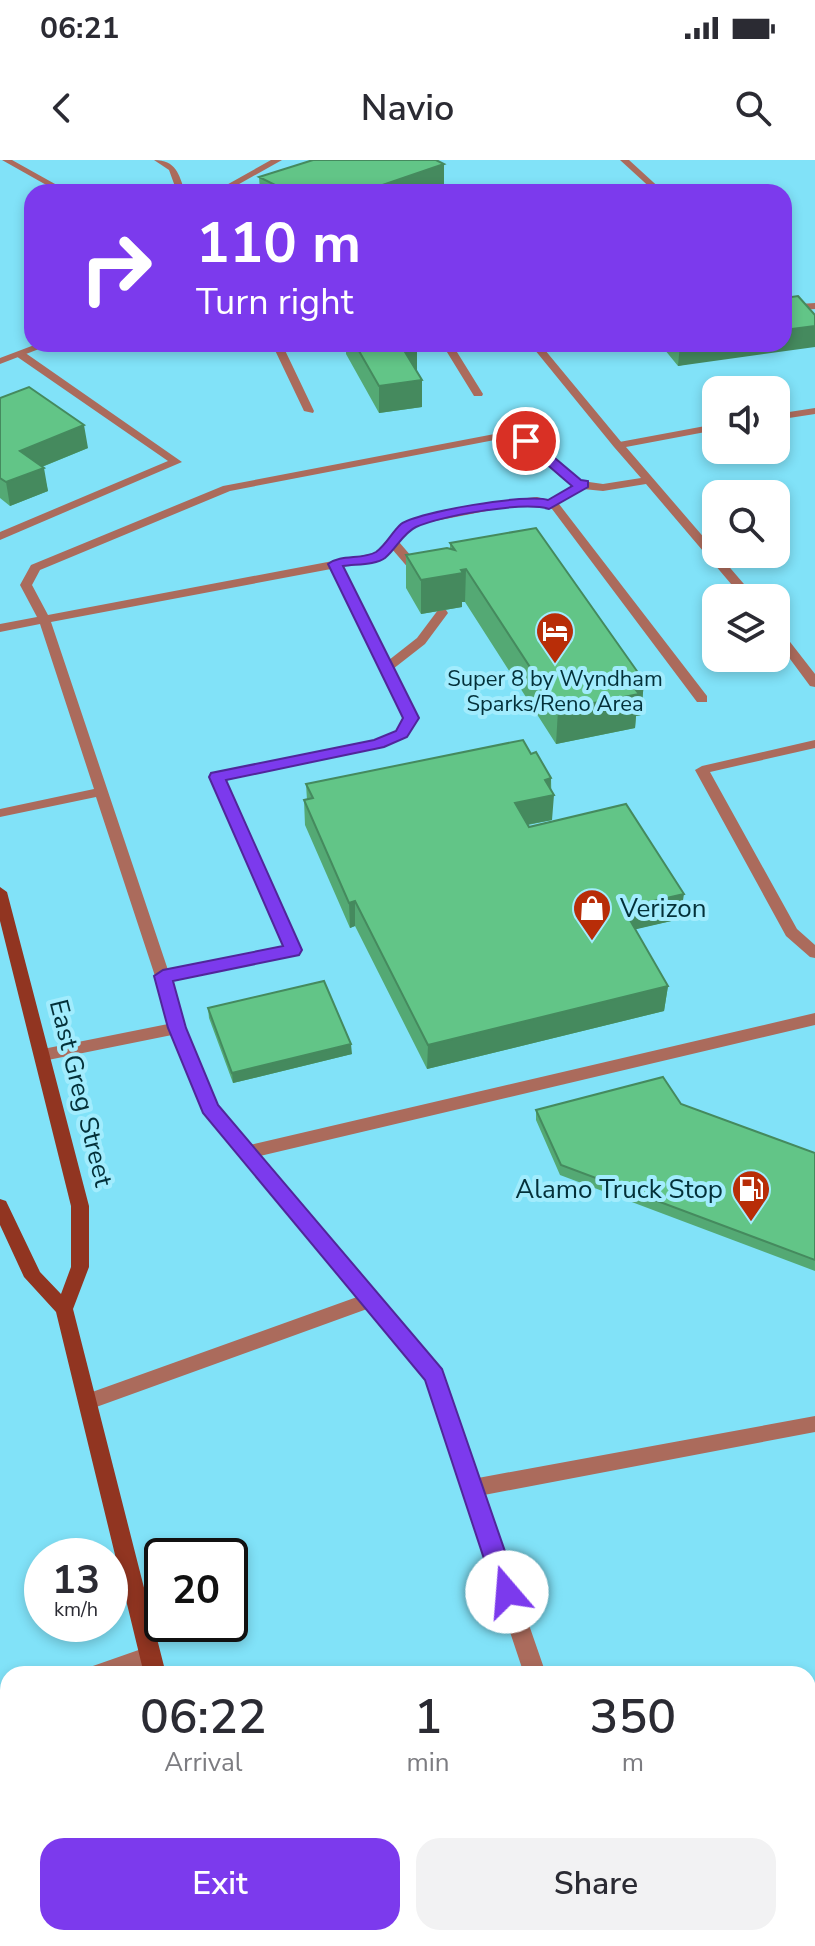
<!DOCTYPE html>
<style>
:root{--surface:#fff;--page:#f2f2f3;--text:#2b2b33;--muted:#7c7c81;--accent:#7c3aed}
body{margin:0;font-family:"Nunito Sans",sans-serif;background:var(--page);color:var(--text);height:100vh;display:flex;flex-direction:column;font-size:30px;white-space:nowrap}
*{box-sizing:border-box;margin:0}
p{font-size:26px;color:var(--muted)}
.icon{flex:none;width:44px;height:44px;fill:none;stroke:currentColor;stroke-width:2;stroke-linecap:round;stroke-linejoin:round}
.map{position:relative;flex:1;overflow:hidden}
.panel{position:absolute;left:0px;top:1506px;width:816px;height:280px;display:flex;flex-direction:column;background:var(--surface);border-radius:24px 24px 0 0;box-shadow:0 4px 12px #0003}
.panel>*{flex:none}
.guide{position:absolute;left:24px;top:24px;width:768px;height:168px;border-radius:24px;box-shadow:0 4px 12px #0003;background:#7c3aed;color:#fff;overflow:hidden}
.buttons{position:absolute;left:702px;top:216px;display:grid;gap:16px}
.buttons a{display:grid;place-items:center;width:88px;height:88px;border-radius:16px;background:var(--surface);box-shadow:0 4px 12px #0003;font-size:40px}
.speed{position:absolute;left:24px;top:1378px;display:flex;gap:16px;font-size:40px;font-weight:700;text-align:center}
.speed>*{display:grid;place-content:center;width:104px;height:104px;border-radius:50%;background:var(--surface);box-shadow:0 4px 12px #0003;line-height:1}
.speed small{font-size:20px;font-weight:400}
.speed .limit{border:4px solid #111;border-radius:12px;background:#fff;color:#111}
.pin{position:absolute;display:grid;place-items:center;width:68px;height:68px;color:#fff;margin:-34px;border:4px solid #fff;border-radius:50%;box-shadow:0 2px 8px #0007}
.me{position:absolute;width:88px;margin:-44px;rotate:342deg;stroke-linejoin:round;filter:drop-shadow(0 0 6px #0008)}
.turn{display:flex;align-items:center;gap:28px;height:168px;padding:0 40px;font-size:36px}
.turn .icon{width:104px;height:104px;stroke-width:2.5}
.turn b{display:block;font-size:56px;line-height:68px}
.eta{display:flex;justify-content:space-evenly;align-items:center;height:136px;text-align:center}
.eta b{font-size:48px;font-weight:600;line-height:56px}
.button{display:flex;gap:16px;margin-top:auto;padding:16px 40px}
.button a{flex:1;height:92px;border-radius:24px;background:var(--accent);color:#fff;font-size:32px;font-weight:600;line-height:92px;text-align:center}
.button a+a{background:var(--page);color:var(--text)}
.status{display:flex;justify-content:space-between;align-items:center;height:56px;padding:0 40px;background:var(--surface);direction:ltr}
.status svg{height:22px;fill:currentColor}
header{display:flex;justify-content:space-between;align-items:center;height:104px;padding:0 40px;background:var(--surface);font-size:36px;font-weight:600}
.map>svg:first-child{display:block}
</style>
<div class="status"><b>06:21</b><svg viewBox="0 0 49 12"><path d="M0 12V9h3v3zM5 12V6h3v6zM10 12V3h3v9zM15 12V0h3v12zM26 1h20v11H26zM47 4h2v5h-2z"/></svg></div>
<header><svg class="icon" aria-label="back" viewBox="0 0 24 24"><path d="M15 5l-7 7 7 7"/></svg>Navio<svg class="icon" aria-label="search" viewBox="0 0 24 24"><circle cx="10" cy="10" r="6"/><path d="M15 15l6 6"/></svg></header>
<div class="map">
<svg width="815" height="1786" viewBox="0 0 815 1786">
<rect width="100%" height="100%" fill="#81e2f8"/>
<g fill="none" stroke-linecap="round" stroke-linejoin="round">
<path fill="#ab6b5c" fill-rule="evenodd" d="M2 0H12L64 29 57 31Z
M154 0C176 0 179 14 185 32H177L169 10Z
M271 0H282L225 32H214Z
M620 0H629L664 32H655Z
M815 143V149L784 151V145Z
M272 184H282L314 251 313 253 304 251Z
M442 184H452L483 234 482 236H474Z
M16 192H24L182 302 0 380V372L168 301 16 196Z
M815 248V254L776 260V254Z
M716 264V270L626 287 756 438H743L646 324 603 331 583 329 559 344 707 536V542H697L552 349 536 344 517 345 430 362 411 368 399 382 424 411V417H416L392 389 383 399 342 407 389 500 417 478 438 450H446L448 453 425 484 393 509 418 558 407 577 383 587 225 620 301 790 293 795 172 820 185 868 217 945 250 985 815 853V865L260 996 441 1210 478 1318 815 1256V1272L484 1335 546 1514H524L426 1220 367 1149 88 1250 81 1248 79 1242 81 1236 357 1137 204 952 172 875 43 901 35 895 43 889 168 864 155 816 96 637 0 657V649L94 629 40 464 0 472V464L37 457 20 425 31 405 223 326 505 272 532 280 582 321 603 324 641 318 614 287V283ZM505 278C535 284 548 311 573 326L549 340 537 337 517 339 424 357 403 364 375 393 48 455 32 425 40 410 230 331ZM331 409 404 558 397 571 374 581 212 614 210 617 284 787 168 810 51 462Z
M776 468 780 469 815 514V527L810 526 776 480Z
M815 580V588L710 612 797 769 815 785V798L810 797 786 776 695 610 702 606Z
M150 1486 157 1489 160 1496 157 1503 127 1514H86L90 1507Z
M8 1534V1554L0 1557V1537Z
M620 1778H644L647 1786H623Z"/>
<path fill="#ab6b5c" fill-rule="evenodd" d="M60 26 68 32H58L56 29Z
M37 184H52L0 204V198Z
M530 184H540L622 283V287H614Z"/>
<path fill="#913521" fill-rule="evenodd" d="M0 727 7 732 89 1046V1107L73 1149 166 1514H144L56 1152 24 1117 0 1065V1039L6 1041 40 1112 61 1134 71 1107V1046L0 761Z
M208 1778H232L234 1786H210Z"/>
</g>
<path fill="#54a974" d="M444 4V24L422 32H260L259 17Z
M346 184H414L417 190V212L422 247 379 253 346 194Z
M660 184H784L678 206Z
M0 238 88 288 42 307 48 331 10 346 0 338Z
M450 383 644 521 641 555 636 556 635 568 556 584 465 442H462V447L421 454 406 428V395L450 388Z
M531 594 551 618 552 660 528 665 529 667 680 759 635 769 668 826 664 851 427 909 355 766 350 768 305 665 304 640H307L306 624Z
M208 848 352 894 233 923 209 858Z
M681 944 815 993V1111L560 1015 536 960V950Z"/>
<path fill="#458a5e" d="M444 4V24L422 32H362Z
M815 166V187L678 206 680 184H784V170Z
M417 190V216L405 192Z
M422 220V247L379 253V226Z
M84 265 88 288 24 314 20 291Z
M44 308 48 331 10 346 6 322Z
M466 409 465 442H462V447L421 454V420Z
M644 521 641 555 636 556 635 568 556 584 558 550 631 524Z
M551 618 550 636 554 635 552 660 514 667 515 643 545 620Z
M684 734 680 759 620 773 623 748Z
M355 741V766L350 768 349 743Z
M668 826 664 851 427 909 428 885Z
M351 884 352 894 233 923 232 913Z"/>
<path fill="#62c587" stroke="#458a5e" stroke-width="2" d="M313 0H436L444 4 362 32H289L259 17Z
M798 136 815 155V166L784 170V138Z
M355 184H414L417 190 405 192 422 220 379 226Z
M29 227 84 265 20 291 44 308 6 322 0 318V238Z
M536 368 644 521 631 524 639 534 558 550 466 409 461 410 463 413 421 420 406 395 447 388 455 390 450 383Z
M523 580 531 594 536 592 551 618 545 620 554 635 515 643 529 667 626 644 684 734 623 748 668 826 428 885 355 741 349 743 304 640 313 638 306 624Z
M324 821 351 884 232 913 208 848Z
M663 917 681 944 815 993V1100L561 1005 536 950Z"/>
<path fill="#7c3aed" stroke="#51269a" stroke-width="2" d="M522 278H531L581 320 588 321V327L549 349C522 341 442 356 416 367 403 373 396 389 385 398 376 405 355 404 343 406L419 558 407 577 384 587 226 620 302 790 299 795 173 821 186 868 218 945 442 1209 519 1432 515 1439 507 1443 499 1439 495 1432 425 1220 203 953 168 868 154 816 163 810 283 786 209 617 211 613 374 580 396 571 403 558 328 404C341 394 362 400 376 392 386 385 392 372 401 364 417 352 529 333 548 340L572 326 522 283Z"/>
<defs>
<g id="hotel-pin" transform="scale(2)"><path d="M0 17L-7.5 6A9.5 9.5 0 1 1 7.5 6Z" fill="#b82d08" stroke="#a2ecfd"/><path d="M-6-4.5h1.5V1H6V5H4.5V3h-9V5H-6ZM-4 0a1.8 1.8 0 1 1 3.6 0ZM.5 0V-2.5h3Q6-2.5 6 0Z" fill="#fff"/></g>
<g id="shop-pin" transform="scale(2)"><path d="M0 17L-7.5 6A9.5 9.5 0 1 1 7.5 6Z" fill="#b82d08" stroke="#a2ecfd"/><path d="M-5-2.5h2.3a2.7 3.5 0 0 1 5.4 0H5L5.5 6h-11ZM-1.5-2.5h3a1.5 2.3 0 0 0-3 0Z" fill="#fff"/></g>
<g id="fuel-pin" transform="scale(2)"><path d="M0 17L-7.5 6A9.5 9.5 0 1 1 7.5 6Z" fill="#b82d08" stroke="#a2ecfd"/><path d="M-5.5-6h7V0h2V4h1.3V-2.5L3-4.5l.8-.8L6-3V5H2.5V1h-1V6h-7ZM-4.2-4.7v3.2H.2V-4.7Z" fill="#fff"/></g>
</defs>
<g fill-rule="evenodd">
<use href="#hotel-pin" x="555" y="471"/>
<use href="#shop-pin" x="592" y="748"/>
<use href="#fuel-pin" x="751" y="1029"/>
</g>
<g text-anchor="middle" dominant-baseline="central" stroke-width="8" stroke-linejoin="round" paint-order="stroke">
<g font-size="22" fill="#033039" stroke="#a2ecfd">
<text x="555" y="519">Super 8 by Wyndham<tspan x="555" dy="25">Sparks/Reno Area</tspan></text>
</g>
<g font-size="26" fill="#033039" stroke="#a2ecfd" text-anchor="start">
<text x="620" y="748">Verizon</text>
<text x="723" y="1029" text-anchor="end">Alamo Truck Stop</text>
</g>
<g font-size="26" fill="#033039" stroke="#a2ecfd">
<text transform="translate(81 933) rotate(76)">East Greg Street</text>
</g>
</g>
</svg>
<div class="buttons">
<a><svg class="icon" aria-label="sound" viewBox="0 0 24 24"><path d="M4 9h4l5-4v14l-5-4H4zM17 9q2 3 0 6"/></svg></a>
<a><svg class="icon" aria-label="search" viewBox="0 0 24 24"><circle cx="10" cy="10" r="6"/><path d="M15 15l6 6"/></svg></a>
<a><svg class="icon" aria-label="layers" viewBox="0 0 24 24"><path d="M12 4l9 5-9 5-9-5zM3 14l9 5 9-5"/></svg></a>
</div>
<div class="speed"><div>13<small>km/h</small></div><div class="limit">20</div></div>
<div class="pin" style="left:526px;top:281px;background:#d93025"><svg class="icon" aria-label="arrive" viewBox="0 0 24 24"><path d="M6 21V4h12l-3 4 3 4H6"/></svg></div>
<svg class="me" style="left:507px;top:1432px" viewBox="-20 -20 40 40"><circle r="19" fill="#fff"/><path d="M0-13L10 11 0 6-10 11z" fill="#7c3aed"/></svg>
<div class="guide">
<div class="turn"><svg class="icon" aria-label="right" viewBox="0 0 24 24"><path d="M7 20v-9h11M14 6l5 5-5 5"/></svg><div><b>110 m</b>Turn right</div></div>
</div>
<section class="panel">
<div class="eta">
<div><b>06:22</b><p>Arrival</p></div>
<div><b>1</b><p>min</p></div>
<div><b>350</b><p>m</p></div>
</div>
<div class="button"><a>Exit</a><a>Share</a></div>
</section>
</div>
